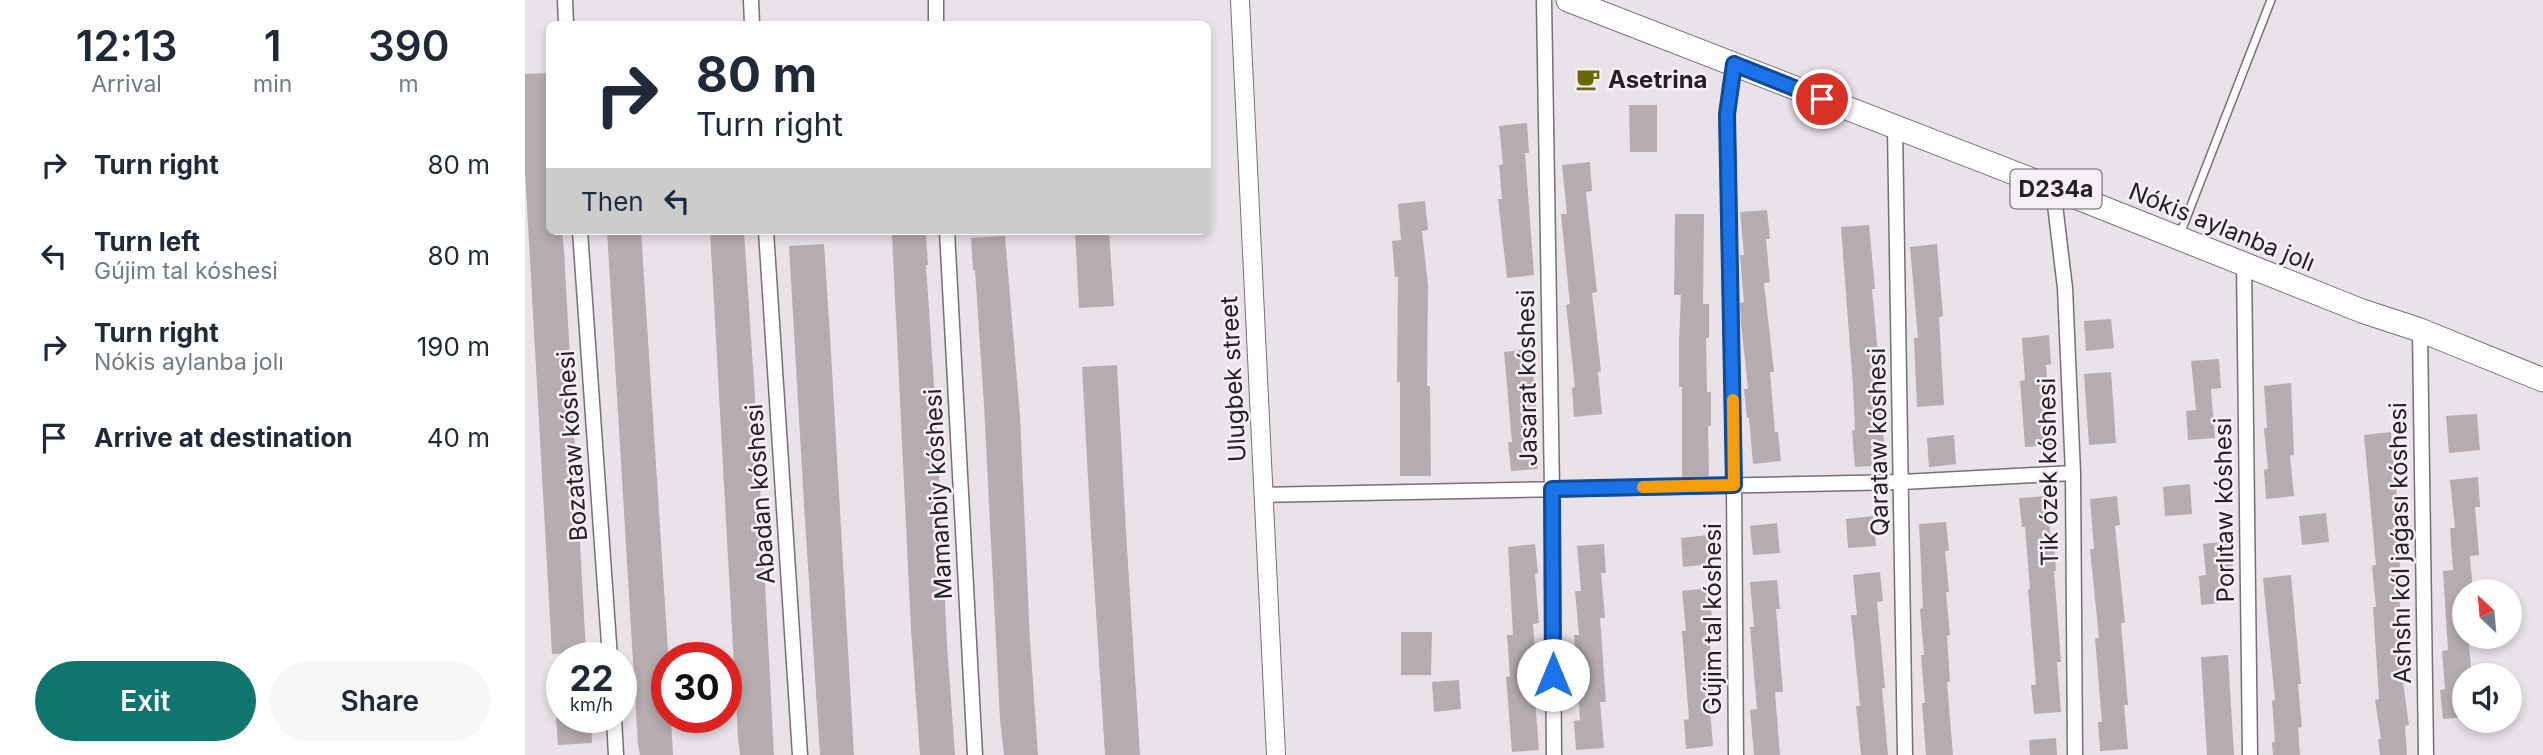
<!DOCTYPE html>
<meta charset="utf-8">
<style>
:root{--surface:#fff;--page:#f6f6f7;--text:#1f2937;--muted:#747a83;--accent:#0f766e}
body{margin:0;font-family:Inter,sans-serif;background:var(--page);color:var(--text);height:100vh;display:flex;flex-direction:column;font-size:26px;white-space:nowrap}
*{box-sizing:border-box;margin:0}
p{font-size:23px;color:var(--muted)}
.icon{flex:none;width:38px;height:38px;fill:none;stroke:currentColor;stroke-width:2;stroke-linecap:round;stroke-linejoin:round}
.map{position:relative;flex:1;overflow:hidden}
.details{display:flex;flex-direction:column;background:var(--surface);width:525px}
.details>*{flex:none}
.guide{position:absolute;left:21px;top:21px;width:665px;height:214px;border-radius:10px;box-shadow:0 4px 10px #0003;background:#fff;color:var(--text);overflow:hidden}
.needle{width:46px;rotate:334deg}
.buttons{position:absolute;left:1927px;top:579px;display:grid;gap:14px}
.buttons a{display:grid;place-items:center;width:70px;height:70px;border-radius:50%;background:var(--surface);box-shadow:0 4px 10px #0003;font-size:35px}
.speed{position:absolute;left:21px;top:642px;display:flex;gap:14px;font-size:35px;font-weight:700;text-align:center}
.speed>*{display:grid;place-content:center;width:91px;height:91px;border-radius:50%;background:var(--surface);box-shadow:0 4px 10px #0003;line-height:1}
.speed small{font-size:18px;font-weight:400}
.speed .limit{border:10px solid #d22;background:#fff;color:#111}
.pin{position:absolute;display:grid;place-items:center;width:60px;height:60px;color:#fff;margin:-30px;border:4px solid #fff;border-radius:50%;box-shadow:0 2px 7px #0007}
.me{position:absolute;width:77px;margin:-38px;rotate:0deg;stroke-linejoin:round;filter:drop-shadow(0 0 5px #0008)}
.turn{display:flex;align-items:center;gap:24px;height:147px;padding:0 35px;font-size:32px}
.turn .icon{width:91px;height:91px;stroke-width:2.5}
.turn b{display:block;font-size:49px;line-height:60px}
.then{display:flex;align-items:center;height:66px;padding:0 35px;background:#0003;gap:14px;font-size:26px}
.eta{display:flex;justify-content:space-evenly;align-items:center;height:119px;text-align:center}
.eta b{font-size:42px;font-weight:600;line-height:49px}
.action{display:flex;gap:14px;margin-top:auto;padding:14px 35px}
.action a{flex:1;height:80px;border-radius:42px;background:var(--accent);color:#fff;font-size:28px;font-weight:600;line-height:80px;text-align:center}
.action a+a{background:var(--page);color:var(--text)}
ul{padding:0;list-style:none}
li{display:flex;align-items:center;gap:21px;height:91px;padding:0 35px}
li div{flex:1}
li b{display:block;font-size:26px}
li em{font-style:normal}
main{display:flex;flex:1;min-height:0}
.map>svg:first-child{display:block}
</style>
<main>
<section class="details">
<div class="eta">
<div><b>12:13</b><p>Arrival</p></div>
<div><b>1</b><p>min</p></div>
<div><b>390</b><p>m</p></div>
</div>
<ul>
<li><svg class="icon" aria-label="right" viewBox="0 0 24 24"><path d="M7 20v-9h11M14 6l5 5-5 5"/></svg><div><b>Turn right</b></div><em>80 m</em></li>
<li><svg class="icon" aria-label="left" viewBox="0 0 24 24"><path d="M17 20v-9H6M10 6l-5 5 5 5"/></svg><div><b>Turn left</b><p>Gújim tal kóshesi</p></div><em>80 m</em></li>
<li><svg class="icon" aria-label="right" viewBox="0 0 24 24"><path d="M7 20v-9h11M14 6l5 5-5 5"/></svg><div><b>Turn right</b><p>Nókis aylanba jolı</p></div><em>190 m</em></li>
<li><svg class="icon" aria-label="arrive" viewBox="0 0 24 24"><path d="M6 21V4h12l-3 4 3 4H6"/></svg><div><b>Arrive at destination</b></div><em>40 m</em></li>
</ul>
<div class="action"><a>Exit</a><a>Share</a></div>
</section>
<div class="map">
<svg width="2018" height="755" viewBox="0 0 2018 755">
<rect width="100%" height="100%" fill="#e9e2e9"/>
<path fill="#b6acb0" d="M24 73V231H37L39 250 61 652 27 654 0 171V74Z
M1104 105H1132V152H1105Z
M1002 123 1004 153H1000L1009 275 982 278 973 199H977L974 165 978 164 974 126Z
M1065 162 1067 191 1061 192 1072 292 1067 293 1076 371 1073 372 1077 414 1049 417 1047 388 1050 387 1041 305 1045 304 1036 214H1042L1037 165Z
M900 201 903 230 897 231 903 285 902 386H905L906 476H875V382H872L873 277H870L867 241 876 240 873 204Z
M1242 210 1245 239H1241L1245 282 1239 283 1249 372H1245L1250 432H1253L1256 461 1228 464 1224 418H1222L1219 389H1223L1216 323 1215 303 1219 302 1215 255H1219L1215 212Z
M1150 214H1179L1178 304H1184V338H1181L1182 392H1186V426H1183L1184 476 1157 477V387H1154V341L1156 295H1149Z
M1344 225 1350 289H1347L1355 374H1353L1361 465 1330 467 1327 431 1330 430 1328 387 1316 227Z
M82 231H116L143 651 142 718H146L148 755H115L113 744Z
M185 231H219L232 428 249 755H215L213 738Z
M550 231H584L589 306 554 308Z
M401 233 403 265H401L411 415 422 644 430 755H395L386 629 367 235Z
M480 236 495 416 505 640 513 755H479L475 720 459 405 450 270H448L446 238Z
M299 244 305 335 329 755H295L279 504 264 246Z
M1412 244 1418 316 1414 317 1419 405 1392 407 1389 338H1393L1385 247Z
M1586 319 1589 348 1561 351 1559 321Z
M1524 335 1526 364 1521 365 1527 445 1500 447 1495 381 1500 380 1497 338Z
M1006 349 1013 426H1009L1013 469 986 471 983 442H987L979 352Z
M1694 359 1696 388 1686 389 1690 438 1663 440 1661 411 1671 410 1666 361Z
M592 365 602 548 615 755H580L566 533 557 367Z
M1586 372 1591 443 1564 445 1559 374Z
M1766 383 1769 455 1765 456 1769 496 1741 499 1739 470 1743 469 1739 428H1742L1739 386Z
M1952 414 1955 450 1924 453 1921 416Z
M1866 432 1876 541H1873L1877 592 1874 593 1880 681 1878 682 1884 725 1880 726 1882 755H1855L1853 739H1856L1850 700 1854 699 1848 607H1851L1847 566 1851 565 1839 435Z
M1429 435 1431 464 1404 467 1402 438Z
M1953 477 1955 507H1950L1954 555 1945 556 1948 592H1939V637H1943L1947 676H1939V717L1918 719 1915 690 1920 689 1917 651 1923 650 1918 571 1928 570 1925 528H1930L1925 480Z
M1665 484 1667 514 1640 516 1638 487Z
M1522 496 1526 542H1529L1531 571H1529L1536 662H1532L1536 712 1509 714 1506 685H1511L1503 589H1505L1500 527H1497L1494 498Z
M1592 496 1595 525 1590 526 1600 623H1596L1603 705H1599L1603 749 1575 751 1573 722H1577L1570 638H1574L1565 549H1569L1565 499Z
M1801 513 1804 542 1777 545 1774 516Z
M1348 516 1351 546 1323 548 1321 519Z
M1421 522 1424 551H1420L1424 592H1421L1425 635 1422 636 1425 682H1422L1428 755H1401L1397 703H1400L1396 655H1399L1395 609 1398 608 1394 524Z
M1252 523 1255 553 1228 555 1225 526Z
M1183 535 1186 564 1158 567 1156 538Z
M1705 541 1708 570 1701 571 1704 602 1676 605 1674 576 1681 575 1678 544Z
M1010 544 1013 573 1010 574 1014 623 1008 624 1011 662 1007 663 1014 750 987 752 981 677 985 676 982 635H988L983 547Z
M1079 544 1081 573H1076L1080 618H1075L1081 702H1075L1079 748 1051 750 1049 721 1055 720 1049 635H1054L1050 591H1056L1052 546Z
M1355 572 1358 601 1352 602 1360 688H1357L1363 755H1336L1331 706H1335L1326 615H1332L1328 575Z
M1766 575 1776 684H1773L1777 727 1773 728 1775 755H1748L1747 742H1750L1747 701 1750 700 1738 578Z
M1252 580 1255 609H1251L1258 692H1250L1255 755H1229L1225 710 1232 709 1225 627H1229L1225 582Z
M1184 588 1187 618H1183L1189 697H1184L1188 746 1161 749 1159 720 1164 719 1157 631H1161L1157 591Z
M876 632H907L906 675H876Z
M1703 655 1709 755H1682L1676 657Z
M934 680 936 709 909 712 907 682Z
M31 718H66L67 743 33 745Z
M1531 738 1532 755H1505L1504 740Z"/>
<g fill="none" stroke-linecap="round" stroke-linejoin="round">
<g stroke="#757076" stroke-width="10">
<path id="service" d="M1655 234 1746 0"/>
</g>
<g stroke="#757076" stroke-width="17">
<path id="minor" d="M40 0 41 24
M226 0 227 24
M1019 0 1027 489 1029 755
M411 24V0
M1209 64 1202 114 1209 485 1211 755
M1370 127 1380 755
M1528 188 1540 288 1548 473 1550 755
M55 231 85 658
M241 231 275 755
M422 231 450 755
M1719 264 1725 755
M1895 330 1901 755
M738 495 1377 482 1548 473
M89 718 91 755"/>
</g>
<g stroke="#757076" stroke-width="20">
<path id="tertiary" d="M715 0 751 755"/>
</g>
<g stroke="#757076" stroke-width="25">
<path id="primary" d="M1043 0 1528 188 1837 311 1895 330 2018 380"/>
</g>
<use href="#service" stroke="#fff" stroke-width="7"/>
<use href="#minor" stroke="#fff" stroke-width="14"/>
<use href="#tertiary" stroke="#fff" stroke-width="18"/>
<use href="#primary" stroke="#fff" stroke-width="23"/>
</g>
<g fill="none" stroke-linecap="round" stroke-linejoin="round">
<g stroke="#114b97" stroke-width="18">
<path id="route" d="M1028 675 1027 489 1209 485 1202 114 1209 64 1297 99"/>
</g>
<use href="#route" stroke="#1a73e8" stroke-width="12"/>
<path stroke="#f59e0b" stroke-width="12" d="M1118 487 1209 485 1208 400"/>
</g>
<defs>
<g id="cafe-bare" transform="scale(1.89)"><path d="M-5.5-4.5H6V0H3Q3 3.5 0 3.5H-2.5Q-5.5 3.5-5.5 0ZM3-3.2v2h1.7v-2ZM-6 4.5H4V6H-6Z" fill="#696802" stroke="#f6eff7" stroke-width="2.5" paint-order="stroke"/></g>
</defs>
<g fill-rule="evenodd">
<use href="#cafe-bare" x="1063" y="79"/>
</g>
<g text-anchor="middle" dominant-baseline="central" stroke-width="5" stroke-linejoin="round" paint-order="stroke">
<rect fill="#f6eff7" stroke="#635f63" stroke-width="2" x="1485.5" y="169.5" width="91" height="39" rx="5"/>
<g font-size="23" font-weight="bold" fill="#242124">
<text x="1531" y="189">D234a</text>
</g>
<g font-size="24" font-weight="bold" fill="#242124" stroke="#f6eff7" text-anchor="start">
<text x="1083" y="79">Asetrina</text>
</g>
<g font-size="24" fill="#242124" stroke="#f6eff7">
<text transform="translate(1697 227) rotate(22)">Nókis aylanba jolı</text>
<text transform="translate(1002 378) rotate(-91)">Jasarat kóshesi</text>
<text transform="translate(708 379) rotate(-93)">Ulugbek street</text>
<text transform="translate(1353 442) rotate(-91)">Qarataw kóshesi</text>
<text transform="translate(47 446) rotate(-94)">Bozataw kóshesi</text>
<text transform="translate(1523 472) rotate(-91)">Tik ózek kóshesi</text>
<text transform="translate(235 494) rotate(-94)">Abadan kóshesi</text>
<text transform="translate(413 494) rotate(-93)">Mamanbiy kóshesi</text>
<text transform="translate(1699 510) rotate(-91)">Porlıtaw kóshesi</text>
<text transform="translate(1875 543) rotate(-91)">Ashshı kól jaǵası kóshesi</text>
<text transform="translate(1187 619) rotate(-90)">Gújim tal kóshesi</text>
</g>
</g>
</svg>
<div class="buttons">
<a><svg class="needle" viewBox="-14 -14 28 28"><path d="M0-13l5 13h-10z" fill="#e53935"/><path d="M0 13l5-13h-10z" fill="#747a83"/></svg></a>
<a><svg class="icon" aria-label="sound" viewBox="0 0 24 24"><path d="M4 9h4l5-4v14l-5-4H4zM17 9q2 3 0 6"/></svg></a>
</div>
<div class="speed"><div>22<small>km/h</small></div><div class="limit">30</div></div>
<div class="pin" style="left:1297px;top:99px;background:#d93025"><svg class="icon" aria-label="arrive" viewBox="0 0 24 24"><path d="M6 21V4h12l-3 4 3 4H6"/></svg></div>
<svg class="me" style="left:1028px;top:675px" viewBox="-20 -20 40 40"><circle r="19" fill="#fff"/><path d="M0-13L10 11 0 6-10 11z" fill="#1a73e8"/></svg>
<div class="guide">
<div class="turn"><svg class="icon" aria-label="right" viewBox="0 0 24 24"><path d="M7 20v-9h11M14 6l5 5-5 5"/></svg><div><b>80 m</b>Turn right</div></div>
<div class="then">Then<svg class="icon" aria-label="left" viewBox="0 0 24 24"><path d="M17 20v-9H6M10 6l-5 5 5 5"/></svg></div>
</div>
</div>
</main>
